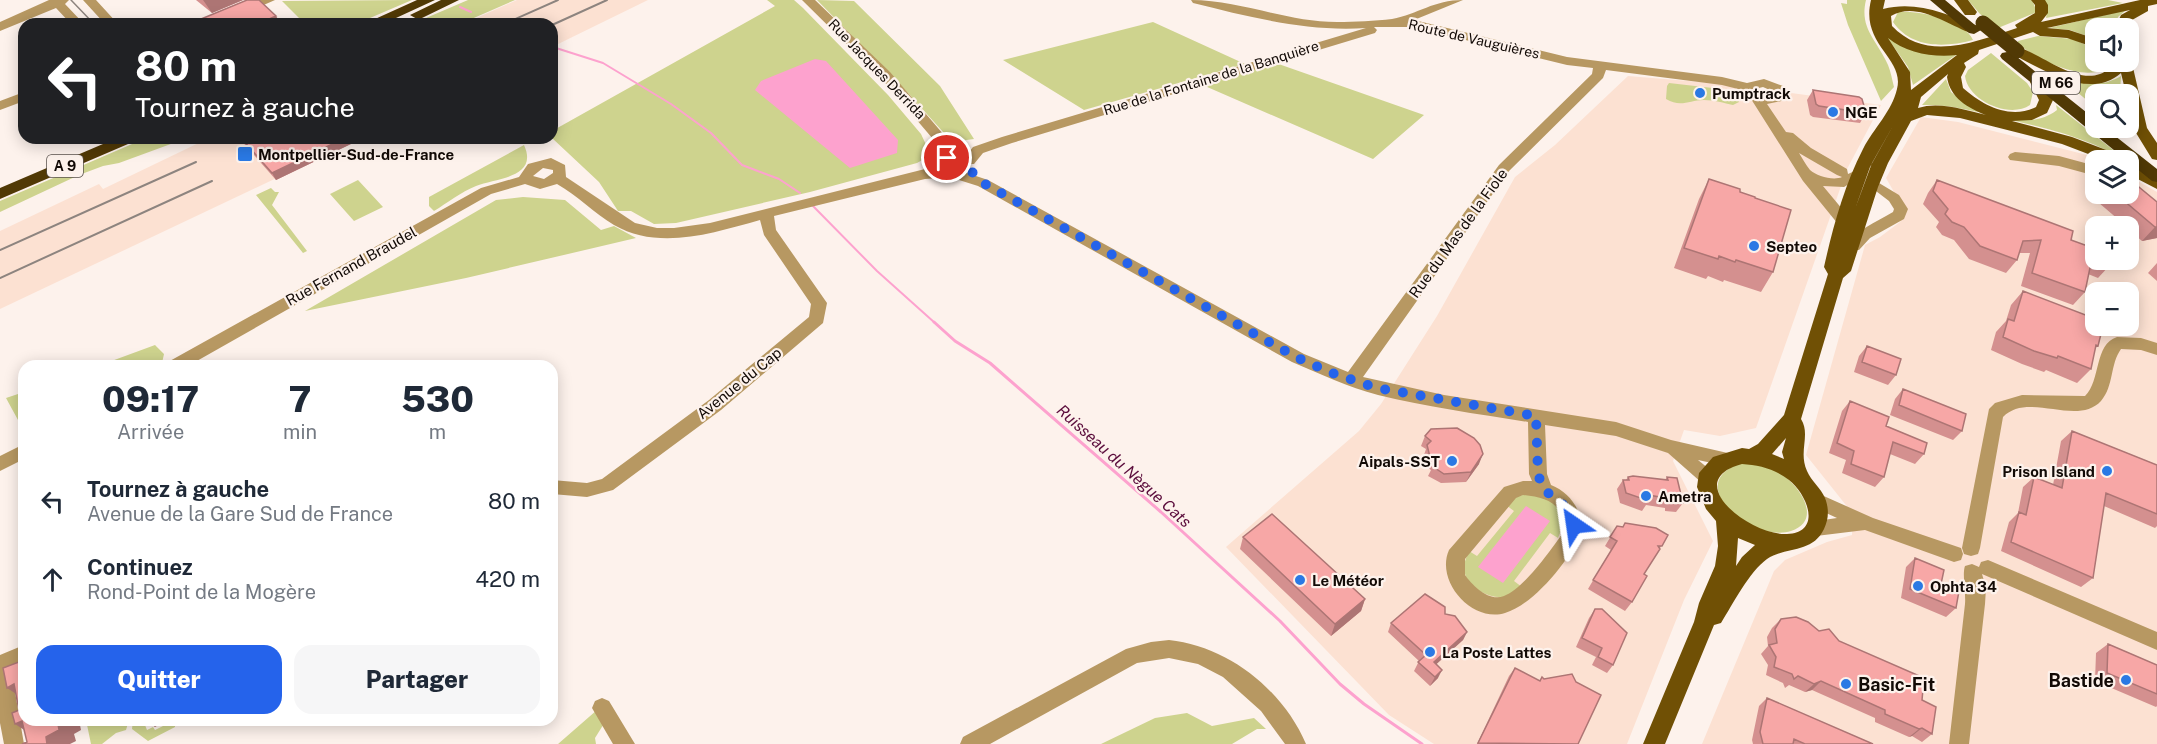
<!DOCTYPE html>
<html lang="fr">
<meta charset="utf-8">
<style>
:root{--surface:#fff;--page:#f6f6f7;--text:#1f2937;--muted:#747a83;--accent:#2563eb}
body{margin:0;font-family:"Public Sans",sans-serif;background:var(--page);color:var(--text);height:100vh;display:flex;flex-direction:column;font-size:22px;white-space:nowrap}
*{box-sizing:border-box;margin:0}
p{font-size:20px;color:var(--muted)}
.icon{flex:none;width:33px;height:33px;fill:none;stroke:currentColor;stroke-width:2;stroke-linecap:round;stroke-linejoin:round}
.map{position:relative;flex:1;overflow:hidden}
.panel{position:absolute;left:18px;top:360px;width:540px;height:366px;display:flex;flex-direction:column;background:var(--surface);border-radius:18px;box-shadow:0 3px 15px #0003}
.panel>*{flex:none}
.banner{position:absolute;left:18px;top:18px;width:540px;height:126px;border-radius:18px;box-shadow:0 3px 15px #0003;background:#202124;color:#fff;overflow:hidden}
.buttons{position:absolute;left:2085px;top:18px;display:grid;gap:12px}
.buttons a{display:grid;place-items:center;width:54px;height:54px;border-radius:12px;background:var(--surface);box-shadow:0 3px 15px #0003;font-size:30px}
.pin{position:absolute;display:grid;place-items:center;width:51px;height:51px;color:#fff;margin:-26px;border:3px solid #fff;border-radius:50%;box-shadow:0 2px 6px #0007}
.me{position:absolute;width:66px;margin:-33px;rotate:328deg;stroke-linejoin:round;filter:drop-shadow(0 0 4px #0008)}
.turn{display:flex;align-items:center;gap:21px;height:126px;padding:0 18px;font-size:27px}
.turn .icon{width:78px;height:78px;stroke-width:2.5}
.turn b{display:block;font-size:42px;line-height:51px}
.eta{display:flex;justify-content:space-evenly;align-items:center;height:102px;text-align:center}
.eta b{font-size:36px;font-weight:800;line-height:42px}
.action{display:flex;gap:12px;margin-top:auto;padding:12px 18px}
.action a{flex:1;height:69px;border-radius:18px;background:var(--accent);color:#fff;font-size:24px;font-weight:800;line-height:69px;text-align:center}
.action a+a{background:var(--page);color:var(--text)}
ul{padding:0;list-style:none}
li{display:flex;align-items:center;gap:18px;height:78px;padding:0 18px}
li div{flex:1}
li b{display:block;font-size:22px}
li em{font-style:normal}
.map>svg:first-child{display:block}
</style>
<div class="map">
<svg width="2157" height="744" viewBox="0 0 2157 744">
<rect width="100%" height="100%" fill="#fdf2ec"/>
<path fill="#fce1d2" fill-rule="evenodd" d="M517 0H648L552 47V24H463Z
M1628 76 1725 84 1881 105 1847 169 1756 428 1720 436 1684 430 1673 461 1713 541 1684 600 1627 744H1434L1389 715 1226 547 1359 431 1381 404 1437 316 1515 177 1555 145Z
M1921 117 1958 122 2087 155 2099 160H2096V194H2128L2129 176 2157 192V744H1702L1774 571 1785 560 1827 542 1852 535 1853 514 1806 455 1865 245 1880 237 1900 222 1906 213 1886 178ZM2096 226H2128V260H2096ZM2096 292H2128V326H2096Z
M209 138H361L0 309V231L99 184 103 189Z"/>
<path fill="#ced38e" d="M412 0 356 24H305L282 1Z
M468 0H515L460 24H412Z
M767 0H794L803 8 888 95 921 134 928 149 926 158 917 163 810 192 676 223 654 224 631 211H618L599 182 552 138V131L775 6Z
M817 0 854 1 940 86 974 139 952 142 908 93Z
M1847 0H1866C1859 29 1877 40 1888 65 1891 72 1892 80 1894 87L1881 101 1848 25 1841 3 1847 4Z
M1968 0H2032L2037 12 1998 28 1980 14Z
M2043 0H2108L2123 3 2046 18 2048 8Z
M2126 10 2118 17 2115 28H2096L2095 39 2070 30 2049 28Z
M1898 12C1917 10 1964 19 1973 40 1944 48 1911 48 1893 22Z
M1153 22 1245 64 1084 110 1003 60Z
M1884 33 1956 55 1913 85 1908 67Z
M2038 36 2073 39 2095 49 2096 62H2109L2105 69C2081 82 2037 59 2018 44V41Z
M1991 53 2027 83 2033 92 2030 105C2010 119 1968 101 1965 76L1968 70Z
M1270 61 1424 115 1373 159 1198 83Z
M2121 76 2120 94H2096L2095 107 2059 77C2081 84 2101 88 2121 76Z
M1946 79 1951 92 1957 97C1988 109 2026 134 2057 110L2056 105 2126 160C2080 135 2048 129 1999 117 1973 111 1949 104 1922 105Z
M1669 83 1730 90 1737 95 1739 102 1733 105C1724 103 1714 100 1704 100 1689 100 1681 108 1666 99L1667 86Z
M146 138H176L179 141 119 163 103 166 79 175 0 212V201Z
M524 145C539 178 496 178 476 186 461 192 447 203 434 211L429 206V197Z
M358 180 383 207 354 221 330 194Z
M271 188 275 192H279L272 205 307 251 303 253 256 195Z
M523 197 565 200 601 230 614 226 636 238 466 278 305 311 496 200Z
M155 345 164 354 162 363 158 366H98Z
M24 392V431L6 398Z
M1738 464C1752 463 1765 465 1778 472 1797 482 1825 520 1791 531 1753 543 1683 486 1738 464Z
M1532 493C1557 501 1569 512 1558 538L1550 533 1514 581 1522 587C1519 589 1514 594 1511 596 1492 602 1462 587 1464 565 1465 561 1467 555 1469 551L1477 556 1514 511 1506 505 1518 496Z
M597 710 605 722 595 738 596 744H558Z
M1187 713 1212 726 1254 718 1266 729H1257L1232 744H1101L1155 718Z
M86 720H129L126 730 116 733 102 744H91Z
M133 720H143L147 730 153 727 155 730 165 725 175 724V727L148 741 132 729Z"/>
<path fill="#fda2ce" d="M815 59 826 61 898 140 897 153 850 168 755 90 761 81Z
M1526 506 1550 521 1503 583 1478 567Z"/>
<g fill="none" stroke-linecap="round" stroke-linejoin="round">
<path stroke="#fda2ce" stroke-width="2" d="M460 7 471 12
M556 48 603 63 671 104 711 133 742 165 779 179 800 193
M812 205 877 271 935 323"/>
<path stroke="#fda2ce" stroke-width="3" d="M934 322 955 341 990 363 1161 512 1280 621 1340 684 1364 704 1422 744"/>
<path fill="#b79862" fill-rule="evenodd" d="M49 0H69L65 4 84 24H71L56 8 0 31V22Z
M83 0H96L118 24H105Z
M258 0H275L220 24H203Z
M802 0H815L890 72 962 156 960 159H950L881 78Z
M1191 0C1240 0 1287 22 1337 22 1355 22 1375 21 1392 19 1418 14 1434 0 1463 0L1414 20 1567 57 1722 77 1747 83 1764 79 1783 86 1788 97 1786 100 1767 104 1786 132 1793 133 1811 148 1847 169 1848 174 1859 169 1866 174 1844 187 1823 186 1848 216 1850 220 1848 224H1838L1803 181 1746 91 1722 85 1606 70 1603 78 1509 171 1363 377 1444 395 1616 422 1671 440 1732 454 1735 459 1732 464 1726 466 1698 460 1714 473 1717 478 1714 483 1708 485 1702 483 1668 453 1616 436 1545 425 1547 474 1551 485C1570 492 1582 511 1583 531 1570 559 1535 604 1505 613 1472 623 1435 581 1449 550L1504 487 1523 481H1532L1529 474 1528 422C1478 414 1427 407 1378 395 1348 387 1320 374 1292 362L978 186 959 180 957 177 964 172 988 180 1304 354 1348 372 1499 165 1592 74 1593 68 1567 65 1413 27H1374L1377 30 1375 33 1012 143 983 153 974 164H964L962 161 973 147 1002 137 1366 28C1306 32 1250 17 1193 3ZM1763 87 1772 91 1774 95 1771 96 1759 91V88ZM1799 153 1837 175 1842 177C1833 181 1817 176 1810 170 1806 165 1802 158 1799 153ZM1523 495C1545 497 1564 503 1565 530 1553 547 1524 589 1504 596 1489 602 1473 586 1465 575V559L1516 498Z
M24 92V101L0 110V101Z
M2015 152 2059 156 2096 166V176L2059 166 2010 160 2008 157 2010 154Z
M551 158 565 165 566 177 635 223 657 228H674L710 223 925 169 939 168 946 173 939 178 925 179 774 216 776 230 827 303 823 323 721 410 613 490 587 497 552 494V480L587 483 602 479 709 400 809 317 811 304 764 235 760 220C713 233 659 251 614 225 594 213 578 196 557 184L540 189 525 184 491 194 188 366H166L168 362 481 188 519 177 528 164ZM543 168 553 170V173L544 179 533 176Z
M1879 183 1899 195 1908 209 1904 219 1870 238 1859 250H1846L1843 246C1855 231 1876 222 1893 212L1894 209 1889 201 1872 188Z
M2117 337 2141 338 2157 343V355L2141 350 2121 349C2110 364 2114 386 2101 401 2077 427 2028 391 2003 417L1980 548 1978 554 1971 556 1964 554 1962 548 1989 409 1995 403 2022 395 2085 396C2101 381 2094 344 2117 337Z
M24 444V459L0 471V456Z
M1817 493 1873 518 1961 548 1963 554 1961 560 1954 562 1865 530 1816 536 1810 534 1807 528 1810 522 1837 518 1811 506 1808 501 1811 496Z
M1988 560 2157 632V650L1982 574 1986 588 1985 604 1969 744H1949L1965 604C1966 593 1962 574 1965 566L1972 564 1979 567 1981 562Z
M1169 640C1228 646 1283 690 1306 744H1285L1261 711 1223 677 1198 664 1169 658 1137 663 990 744H960L963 737 1126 649 1151 642Z
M24 645V663L11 669 24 744H4L0 723V655Z
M602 698 609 701 635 744H613L592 708 595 701Z"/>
<path fill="#705005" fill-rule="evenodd" d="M1871 0H1885L1883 9C1916 0 1947 14 1978 26L1980 29 1973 33 1968 32C1946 23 1915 1 1891 16L1892 26C1927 63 1977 41 2017 28L2015 25 2035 13V5L2031 0H2045L2048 5V13L2041 22 2140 0H2157V4L2148 6V11L2132 20 2128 28H2115L2121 15 2130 10 2047 28 2069 30 2096 39V48L2067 38 2040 36 2033 32 1979 50 1978 54 1964 63 1966 67 1961 77 1963 88C1982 105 2010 120 2036 107L2039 100 2030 82 2032 79H2042L2053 100 2047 113 2032 120 2012 121 2072 137 2122 156 2125 160H2104L2062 144 1960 118 1927 115 1911 121 1888 163 1878 187 1851 271 1843 278 1801 419C1811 435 1798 451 1807 471 1811 481 1821 488 1825 498 1829 508 1829 519 1824 529 1812 554 1786 546 1767 559 1749 572 1733 604 1721 623L1714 625 1665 744H1643L1694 622 1699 603 1715 566 1718 546 1716 521 1706 509 1697 487 1699 473 1713 457 1742 448 1749 449 1758 444 1784 415 1828 274 1824 267C1833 227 1844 186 1863 149 1874 128 1892 111 1897 89 1905 58 1860 45 1871 0ZM1888 38C1906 53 1934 58 1957 55L1911 90 1910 72ZM1948 74 1947 77C1950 98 1968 108 1986 115 1966 110 1939 101 1918 108L1921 97ZM1894 124 1872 163 1855 209 1870 167ZM1786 438 1782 452 1784 459 1772 454ZM1742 464C1759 465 1775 469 1789 480 1807 494 1823 532 1787 534 1751 536 1679 481 1742 464ZM1738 538 1755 545 1742 557 1736 566Z
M1954 0H1968L1977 12 1975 15H1965Z
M2017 47C2044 54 2083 92 2110 68L2109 62H2128V58L2131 59 2147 128 2157 143V160L2152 159 2133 128 2128 94H2126L2121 73C2090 101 2042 69 2012 54L2010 51 2012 48Z
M2128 162 2157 177V189L2128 174Z"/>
<path fill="#513905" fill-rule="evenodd" d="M417 0H435L383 24H364Z
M441 0H459L422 18 417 19 410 15Z
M1930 0H1945L1981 30 1974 34 1969 33Z
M2007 52 2012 53 2096 120V128H2105L2157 169V182L2152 181 2002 59 2000 56 2002 53Z
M117 138H138L135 141 0 199V188Z"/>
<path stroke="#8d847f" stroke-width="1.5" d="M71 0 94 24"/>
<path stroke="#8d847f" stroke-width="2" d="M504 24 558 0
M552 25 607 0
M0 250 196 162
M0 278 212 181"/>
<path stroke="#513905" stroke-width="15" d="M1983 23 2017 51"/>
</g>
<path fill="#d4908f" d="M196 0H243L212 13Z
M1813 90 1866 113 1860 123 1813 117 1810 115 1807 100Z
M239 138H350L353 143 276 180Z
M2096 178V194H2128L2157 202V238L2142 241 2128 229V226H2126L2085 191Z
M1709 179 1755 198 1773 272 1761 292 1724 280 1723 282 1708 276 1706 279 1674 268 1699 199Z
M1937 180 2071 240 2110 265 2098 278 2088 274 2085 292 2073 305 2021 286 2030 253H2019L2017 260 2006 273 1969 259 1954 240 1942 235 1936 227 1939 222 1923 204 1928 193Z
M2157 263V281L2148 273Z
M2023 291 2098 346 2095 348 2091 369 2077 383 2046 370 2044 372 2022 364 1991 350 1996 332 2006 321 2011 305Z
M1867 346 1896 375 1888 385 1854 372 1859 356Z
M1903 389 1962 431 1953 440 1890 415 1895 399Z
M1850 401 1886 426 1924 454 1915 464 1890 454 1884 477 1875 487 1842 473 1846 460 1829 453 1842 411Z
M2072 431 2157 465V526L2155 528 2104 506 2093 578 2081 587 2001 551 2009 522 2018 513 2023 487 2034 477 2053 485 2061 441Z
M1425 436 1479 464 1466 482 1441 483 1428 476 1431 470 1427 467 1424 455 1426 449 1421 446Z
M1628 477 1665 480 1667 477 1683 503 1676 512 1665 511V508L1646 505 1642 511 1620 503 1617 489 1623 480H1626Z
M1617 526 1668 535 1644 574 1632 602 1625 611 1588 589 1611 550 1605 546Z
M1243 537 1365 599 1361 611 1331 636 1240 549Z
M1915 558 1941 584 1956 608 1946 617 1901 598 1906 567Z
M1595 609 1613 665 1607 673 1592 665 1596 657 1576 647 1589 618Z
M1445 614 1467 632 1463 640 1436 664 1438 678 1430 686 1414 671 1419 661 1388 632 1391 623Z
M1781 619 1819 631 1839 641 1922 700 1932 734 1922 742 1912 736 1909 737 1875 722V718L1812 690 1805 692 1789 685 1785 688 1783 683 1766 675 1768 665 1761 654 1768 646 1767 637 1772 628Z
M2108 644 2157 665V706L2156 707 2095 681 2096 653Z
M1515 668 1539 681 1542 677 1578 744H1477L1509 676Z
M1767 698 1873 744H1753L1752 740 1759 706Z"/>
<path fill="#ad7574" d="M203 0H243L212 13Z
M276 16 281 24H258Z
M231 19 233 24H220Z
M345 138H350L353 143 276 180 272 173Z
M2155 227H2157V238L2142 241Z
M1483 454 1479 464 1466 482 1471 472Z
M1365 599 1361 611 1331 636 1335 624Z
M1467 632 1463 640 1430 670 1434 662Z
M1442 670 1438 678 1430 686 1435 677Z
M1821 681 1812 690 1805 692 1814 684Z
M14 684 24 699 7 688Z
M64 720H79L81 730 74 734 76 741 70 744H47L46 737 58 724Z
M146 720H187L168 724 164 722 155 727Z
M22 721 32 735 15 724Z
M1922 728 1912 736 1909 737 1919 729Z"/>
<path fill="#f7a7a6" stroke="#ad7574" stroke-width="1.5" d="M247 0H259L276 16 258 24H235L231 19 220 24H189Z
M1813 90 1859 97 1862 99 1866 113 1819 106 1816 104Z
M241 138H345L272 173Z
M2128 178 2157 202V227H2155L2116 194H2128Z
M1709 179 1740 189V192L1755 197V198L1791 210 1773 272 1736 260 1735 262 1719 256 1718 259 1684 248Z
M1937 180 2073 231 2071 240 2096 249V259L2092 258 2085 292 2032 273 2041 240 2023 241 2017 260 1980 246 1964 227 1952 222 1945 214 1948 209 1933 191Z
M2096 260H2111L2110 265Z
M2023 291 2096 319V326H2103L2098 346 2096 345 2091 369 2058 356 2057 358 2034 351 2003 337 2008 319 2014 321Z
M1867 346 1901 359 1896 375 1862 362Z
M1903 389 1966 414 1962 431 1899 405Z
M1850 401 1889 417 1886 426 1927 443 1924 454 1893 442 1884 477 1851 464 1854 451 1837 443Z
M1457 428 1474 438 1480 445 1483 454 1471 472 1444 474 1432 466 1437 461 1430 457 1427 445 1431 441 1425 436 1431 429Z
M2072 431 2157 465V514L2106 493 2093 578 2011 542 2019 512 2026 515 2034 477 2062 488Z
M1633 476 1668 480 1667 477 1677 478 1683 503 1672 502 1671 499 1648 495 1649 501 1626 493 1623 480H1629L1628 477Z
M1272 514 1365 599 1335 624 1243 537Z
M1625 523 1656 528 1668 535 1662 546H1658L1660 549 1644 574 1647 576 1632 602 1593 580 1617 541 1610 537 1617 526 1623 527Z
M1915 558 1944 570 1941 584 1959 591 1956 608 1910 589Z
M1425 594 1445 607V614L1455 616 1467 632 1434 662 1442 670 1435 677 1418 662 1426 655 1391 623Z
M1595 609H1602L1627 633 1613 665 1598 657 1602 648 1582 638Z
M1796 617 1808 622 1819 631 1829 629 1839 641 1924 678 1922 700 1936 707 1932 734 1922 728 1919 729 1885 714V710L1821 681 1814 684 1798 676 1794 679 1792 674 1774 667 1776 657 1769 645 1777 643 1775 629 1781 619Z
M2108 644 2157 665V694L2107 673Z
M24 660V720H64L58 724 59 730 46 737 47 744H22L27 742 22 721 15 724 12 713 19 710 17 700 14 684 7 688 3 668Z
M1515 668 1540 681 1542 677 1544 679 1572 674 1576 682 1601 695 1578 744 1478 743Z
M1767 698 1873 744H1805L1794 739 1793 744H1763L1760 732Z"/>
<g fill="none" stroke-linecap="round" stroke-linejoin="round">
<path stroke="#2563eb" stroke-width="10" stroke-dasharray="0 18" d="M947 158H966L971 164V171L983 183 1298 358 1332 373 1377 388 1536 416 1538 474 1543 489 1566 507 1574 525"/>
</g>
<g fill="#2a79e4" stroke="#fdf2ec" stroke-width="2">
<circle cx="1700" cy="93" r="6"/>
<circle cx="1833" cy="112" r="6"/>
<rect x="237" y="146" width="16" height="16" rx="3"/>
<circle cx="1754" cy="246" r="6"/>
<circle cx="1452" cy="461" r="6"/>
<circle cx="2107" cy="471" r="6"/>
<circle cx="1646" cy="496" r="6"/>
<circle cx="1300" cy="580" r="6"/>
<circle cx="1918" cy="586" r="6"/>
<circle cx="1430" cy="652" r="6"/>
<circle cx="2126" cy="680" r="6"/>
<circle cx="1846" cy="684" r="6"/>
</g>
<g text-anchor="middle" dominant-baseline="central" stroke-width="4.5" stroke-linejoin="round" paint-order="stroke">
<g font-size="14" fill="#120a06" stroke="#fdf2ec">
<text transform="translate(1474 39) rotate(13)">Route de Vauguières</text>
<text transform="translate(877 69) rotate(46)">Rue Jacques Derrida</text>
<text transform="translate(1211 78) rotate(-17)">Rue de la Fontaine de la Banquière</text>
</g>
<g fill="#fdf2ec" stroke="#58504b" stroke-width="1.5">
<rect x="2032" y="72" width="48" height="22" rx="4.5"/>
<rect x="47" y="155" width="36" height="22" rx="4.5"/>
</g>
<g font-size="14" font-weight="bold" fill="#120a06">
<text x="2056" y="83">M 66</text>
<text x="65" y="166">A 9</text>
</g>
<g font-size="15" font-weight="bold" fill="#120a06" stroke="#fdf2ec" text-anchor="start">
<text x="1712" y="93">Pumptrack</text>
<text x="1845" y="112">NGE</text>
<text x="258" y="154">Montpellier-Sud-de-France</text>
<text x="1766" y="246">Septeo</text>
<text x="1440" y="461" text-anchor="end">Aipals-SST</text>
<text x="2095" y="471" text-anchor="end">Prison Island</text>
<text x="1658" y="496">Ametra</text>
<text x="1312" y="580">Le Météor</text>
<text x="1930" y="586">Ophta 34</text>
<text x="1442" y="652">La Poste Lattes</text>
</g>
<g font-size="15" fill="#120a06" stroke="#fdf2ec">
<text transform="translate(1458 233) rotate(-54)">Rue du Mas de la Fiole</text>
<text transform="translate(351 266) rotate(-29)">Rue Fernand Braudel</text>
<text transform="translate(739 383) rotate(-39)">Avenue du Cap</text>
</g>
<g font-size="16" font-style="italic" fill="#5b0d3c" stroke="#fdf2ec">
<text transform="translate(1124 466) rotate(42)">Ruisseau du Nègue Cats</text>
</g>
<g font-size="18" font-weight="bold" fill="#120a06" stroke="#fdf2ec" text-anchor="end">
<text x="2114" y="680">Bastide</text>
<text x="1858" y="684" text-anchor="start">Basic-Fit</text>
</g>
</g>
</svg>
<div class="buttons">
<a><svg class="icon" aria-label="sound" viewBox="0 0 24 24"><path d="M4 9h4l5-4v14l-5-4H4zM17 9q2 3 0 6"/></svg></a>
<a><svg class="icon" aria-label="search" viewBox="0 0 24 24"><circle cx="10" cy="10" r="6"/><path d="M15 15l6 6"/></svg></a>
<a><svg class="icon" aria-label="layers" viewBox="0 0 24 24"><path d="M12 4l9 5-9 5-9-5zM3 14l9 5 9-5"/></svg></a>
<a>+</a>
<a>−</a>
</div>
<div class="pin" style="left:947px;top:158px;background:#d93025"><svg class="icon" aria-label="arrive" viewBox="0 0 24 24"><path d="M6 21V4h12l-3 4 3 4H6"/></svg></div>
<svg class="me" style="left:1574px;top:525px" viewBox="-20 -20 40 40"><path d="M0-17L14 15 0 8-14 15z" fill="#2563eb" stroke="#fff" stroke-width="4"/></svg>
<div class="banner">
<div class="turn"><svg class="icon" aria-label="left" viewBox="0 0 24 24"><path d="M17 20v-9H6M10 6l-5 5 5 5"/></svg><div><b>80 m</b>Tournez à gauche</div></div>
</div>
<section class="panel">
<div class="eta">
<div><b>09:17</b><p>Arrivée</p></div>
<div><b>7</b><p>min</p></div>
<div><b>530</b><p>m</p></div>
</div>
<ul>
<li><svg class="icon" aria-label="left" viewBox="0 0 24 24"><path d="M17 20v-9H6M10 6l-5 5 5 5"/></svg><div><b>Tournez à gauche</b><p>Avenue de la Gare Sud de France</p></div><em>80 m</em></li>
<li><svg class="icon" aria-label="ahead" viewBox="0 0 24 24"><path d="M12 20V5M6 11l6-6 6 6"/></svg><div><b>Continuez</b><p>Rond-Point de la Mogère</p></div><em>420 m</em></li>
</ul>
<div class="action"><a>Quitter</a><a>Partager</a></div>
</section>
</div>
